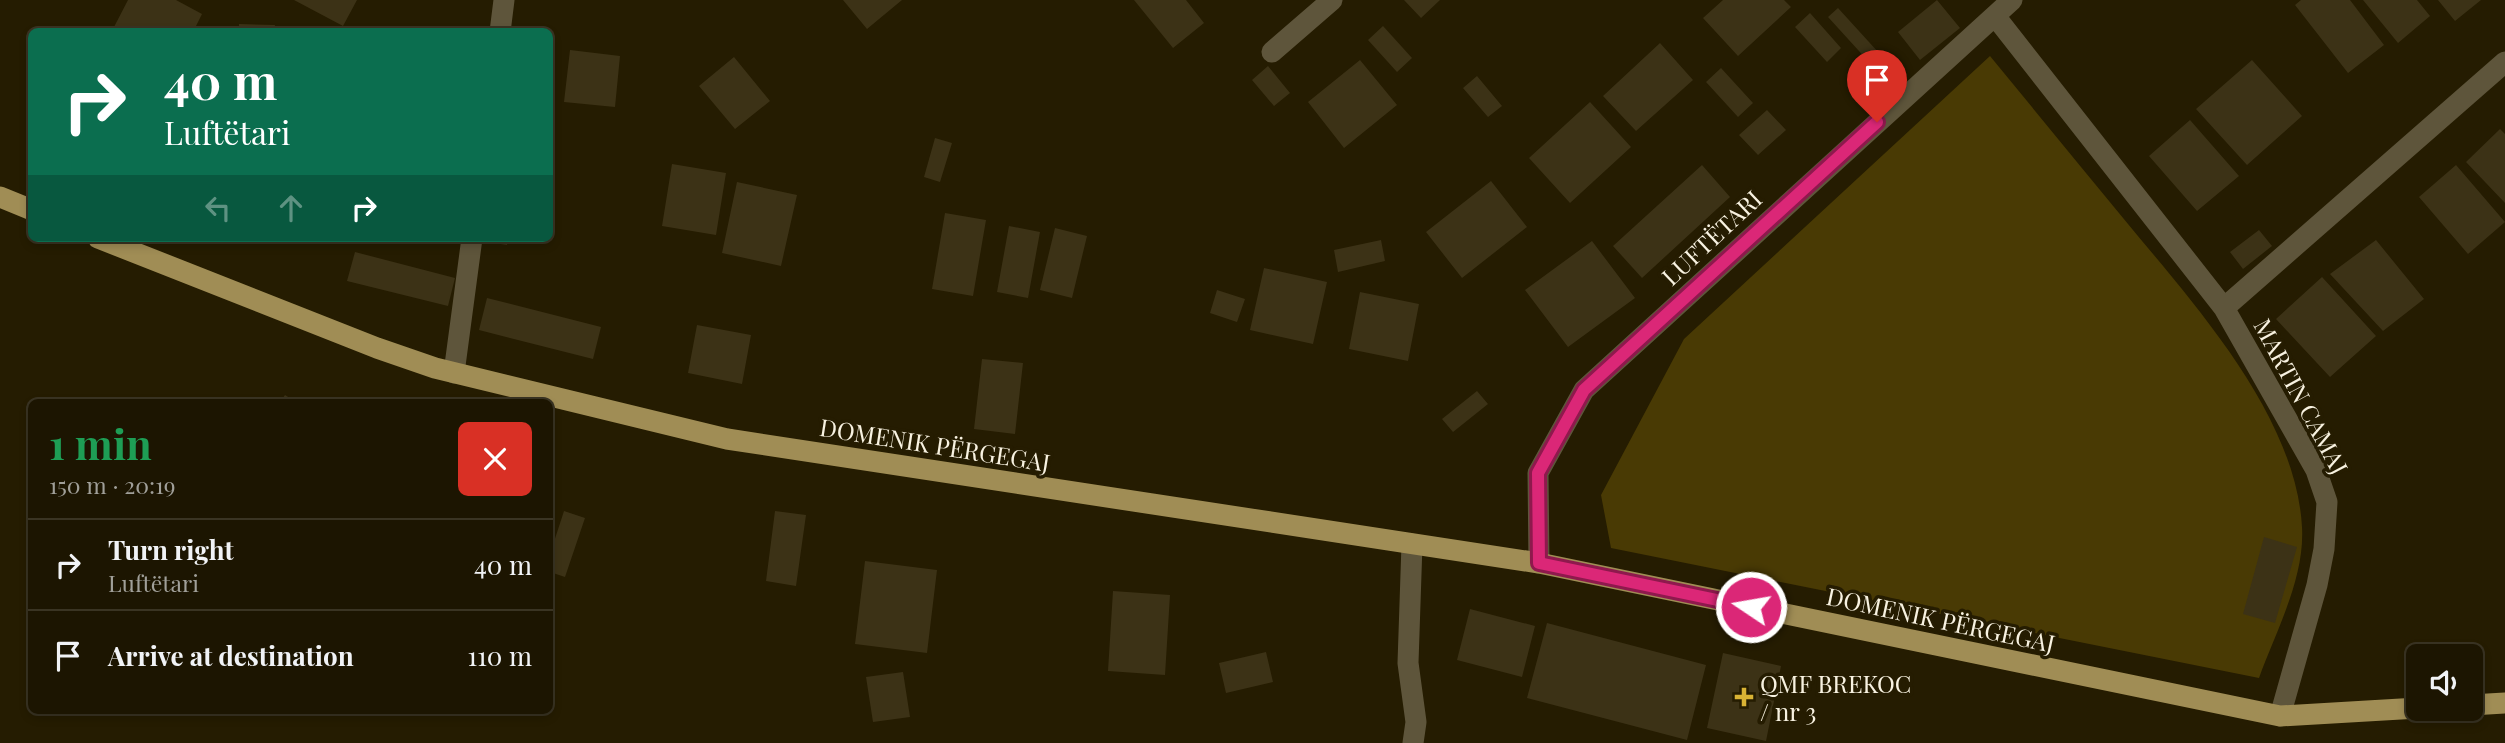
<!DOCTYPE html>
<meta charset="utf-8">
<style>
:root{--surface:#1c1501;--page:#292210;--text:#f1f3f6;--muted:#a09f99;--line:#3a3423}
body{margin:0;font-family:"Playfair Display",serif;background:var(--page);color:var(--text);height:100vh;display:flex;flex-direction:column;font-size:26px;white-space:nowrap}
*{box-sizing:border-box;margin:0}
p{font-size:23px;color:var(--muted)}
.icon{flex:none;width:38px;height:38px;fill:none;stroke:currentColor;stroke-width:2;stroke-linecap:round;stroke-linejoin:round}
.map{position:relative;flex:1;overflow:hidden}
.details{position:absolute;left:28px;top:399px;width:525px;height:315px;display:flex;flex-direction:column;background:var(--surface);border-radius:10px;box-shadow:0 4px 10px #0003,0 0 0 2px var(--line)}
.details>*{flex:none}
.banner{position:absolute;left:28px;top:28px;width:525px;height:214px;border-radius:10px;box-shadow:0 4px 10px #0003,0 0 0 2px var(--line);background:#0b6e4f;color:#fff;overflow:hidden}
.buttons{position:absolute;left:2406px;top:644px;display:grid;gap:14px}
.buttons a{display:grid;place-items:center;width:77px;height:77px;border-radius:10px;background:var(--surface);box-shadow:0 4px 10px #0003,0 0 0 2px var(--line);font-size:35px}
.pin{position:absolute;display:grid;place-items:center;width:60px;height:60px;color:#fff;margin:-72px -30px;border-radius:50% 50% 50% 0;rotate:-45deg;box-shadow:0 0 7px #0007}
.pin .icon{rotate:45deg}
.me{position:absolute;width:77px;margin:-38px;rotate:282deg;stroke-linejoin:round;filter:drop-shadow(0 0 5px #0008)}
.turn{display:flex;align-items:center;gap:24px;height:147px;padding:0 21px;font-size:32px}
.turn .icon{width:91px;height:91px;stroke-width:2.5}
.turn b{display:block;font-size:49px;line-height:60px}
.lanes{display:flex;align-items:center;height:66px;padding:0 21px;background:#0003;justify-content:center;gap:35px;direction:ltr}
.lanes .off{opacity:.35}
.round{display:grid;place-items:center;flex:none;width:74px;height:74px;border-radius:10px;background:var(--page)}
.summary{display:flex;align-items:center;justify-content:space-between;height:119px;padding:0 21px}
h1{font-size:42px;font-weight:700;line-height:52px;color:#1e9e55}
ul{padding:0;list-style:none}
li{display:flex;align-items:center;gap:21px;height:91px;padding:0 21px;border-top:2px solid var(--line)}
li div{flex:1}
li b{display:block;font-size:26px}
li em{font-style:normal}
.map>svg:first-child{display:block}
</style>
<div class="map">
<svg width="2505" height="743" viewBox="0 0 2505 743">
<rect width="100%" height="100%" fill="#251c01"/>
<path fill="#493a04" d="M1990 56C2036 112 2082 168 2128 224 2195 305 2296 416 2302 527 2305 578 2276 631 2259 678L1611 548 1601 495 1684 339Z"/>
<path fill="#3c3216" d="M128 0H176L202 14 193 32H123L114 27Z
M294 0H357L343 26Z
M843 0H902L867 29Z
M1134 0H1186L1204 23 1173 48Z
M1404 0H1440L1421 18Z
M1723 0H1784L1791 7 1738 56 1703 18Z
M1937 0 1960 28 1920 60 1898 32Z
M2301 0H2350L2384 45 2348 73 2295 5Z
M2363 0H2417L2430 16 2398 43Z
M2438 0H2481L2455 21Z
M1838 8 1879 53 1869 62 1828 17Z
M1810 13 1841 48 1827 62 1795 27Z
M239 24 275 25 274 32H239Z
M1383 26 1412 58 1397 72 1368 40Z
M1660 43 1693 80 1636 131 1603 96Z
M570 50 620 56 615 107 564 102Z
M734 57 770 101 735 129 699 86Z
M1360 60 1397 105 1344 148 1308 102Z
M2252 60 2302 116 2247 165 2196 109Z
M1268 66 1290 93 1274 106 1252 80Z
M1721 68 1753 103 1738 117 1706 82Z
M1477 76 1502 106 1488 117 1463 88Z
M1590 102 1631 147 1570 203 1529 158Z
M1767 110 1786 130 1758 155 1739 135Z
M2190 120 2239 176 2197 211 2149 156Z
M2500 129 2505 134V203L2466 162Z
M935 138 952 143 940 182 924 177Z
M672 164 726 173 716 235 662 226Z
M1702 165 1730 197 1642 278 1613 246Z
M2456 165 2505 222 2468 254 2419 197Z
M1491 181 1527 227 1462 278 1426 232Z
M737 182 797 195 781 266 722 253Z
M945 213 986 220 973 296 932 289Z
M1009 226 1040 232 1028 298 997 292Z
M1055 228 1087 236 1072 298 1040 290Z
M2259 230 2272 246 2243 269 2230 252Z
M489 238H508L507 245 488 242Z
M1381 240 1385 261 1338 272 1334 250Z
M2376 240 2424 299 2383 331 2330 274Z
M1592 241 1635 298 1568 347 1525 290Z
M355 252 455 278 448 306 347 281Z
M1264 268 1327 282 1313 344 1250 330Z
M2322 277 2376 336 2330 377 2276 319Z
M1217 290 1245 299 1237 322 1210 313Z
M1360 292 1419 304 1408 361 1349 349Z
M487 298 601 327 593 359 479 330Z
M697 325 751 335 742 384 688 373Z
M982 359 1023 363 1015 434 974 429Z
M1477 391 1488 404 1453 432 1442 419Z
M285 395 296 402H280Z
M564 511 585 518 565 577 550 572V554Z
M775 511 806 515 796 586 766 581Z
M2264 537 2297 547 2275 623 2243 614Z
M865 561 937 570 927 653 855 644Z
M1113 591 1170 595 1165 675 1108 671Z
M1470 609 1535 626 1522 677 1457 660Z
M1547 623 1706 665 1687 740 1527 698Z
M1266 652 1273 682 1226 693 1219 663Z
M1723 653 1781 666 1766 741 1707 728Z
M903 672 910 717 873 722 866 677Z"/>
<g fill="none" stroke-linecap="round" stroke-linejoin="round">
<path stroke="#5e553b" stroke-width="21" d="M1995 16 2224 308 2316 470 2327 502 2324 549 2317 585 2280 716
M500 32 504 0
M1272 52 1332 0
M2224 308 2505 62
M454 373 472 238
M1412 544 1408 663 1416 722 1413 743
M1539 563 1538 473 1584 390 2012 0"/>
<path stroke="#a08d55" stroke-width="21" d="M0 197 32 210
M98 238 377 348 435 368 727 439 1539 563 2280 716 2418 708
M2471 705 2505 703"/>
</g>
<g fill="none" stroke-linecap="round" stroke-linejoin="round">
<g stroke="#8e194d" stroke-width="18">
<path id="route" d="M1751 607 1539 563 1538 473 1584 390 1877 122"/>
</g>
<use href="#route" stroke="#db2777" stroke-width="12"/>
</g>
<path fill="#d9b334" stroke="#251c01" stroke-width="2.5" d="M1740.5 686.5h7v7h7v7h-7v7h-7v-7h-7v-7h7z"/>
<g text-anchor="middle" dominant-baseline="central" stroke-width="7" stroke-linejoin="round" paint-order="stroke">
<g font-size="24" fill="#f8f2e1" stroke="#251c01">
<text transform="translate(1711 237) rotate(-43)">LUFTËTARI</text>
<text transform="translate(2302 396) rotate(62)">MARTIN CAMAJ</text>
<text transform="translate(935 444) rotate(9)">DOMENIK PËRGEGAJ</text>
<text transform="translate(1941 619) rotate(12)">DOMENIK PËRGEGAJ</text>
</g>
<g font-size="24" fill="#f8f2e1" stroke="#251c01" text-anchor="start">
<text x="1760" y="683">QMF BREKOC<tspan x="1760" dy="28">/ nr 3</tspan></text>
</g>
</g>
</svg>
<div class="buttons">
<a><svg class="icon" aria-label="sound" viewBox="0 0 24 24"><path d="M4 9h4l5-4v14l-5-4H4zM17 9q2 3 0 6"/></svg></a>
</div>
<div class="pin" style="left:1877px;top:122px;background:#d93025"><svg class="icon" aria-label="arrive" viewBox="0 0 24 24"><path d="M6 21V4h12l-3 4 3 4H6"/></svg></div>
<svg class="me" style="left:1751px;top:607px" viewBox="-20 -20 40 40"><circle r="17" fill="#db2777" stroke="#fff" stroke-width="3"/><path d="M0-11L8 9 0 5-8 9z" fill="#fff"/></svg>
<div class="banner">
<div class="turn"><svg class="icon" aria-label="right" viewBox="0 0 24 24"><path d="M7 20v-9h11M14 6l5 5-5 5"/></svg><div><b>40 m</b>Luftëtari</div></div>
<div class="lanes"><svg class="icon off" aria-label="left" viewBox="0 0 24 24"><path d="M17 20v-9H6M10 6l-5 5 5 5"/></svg><svg class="icon off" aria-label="ahead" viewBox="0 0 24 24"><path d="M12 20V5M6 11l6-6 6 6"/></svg><svg class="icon" aria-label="right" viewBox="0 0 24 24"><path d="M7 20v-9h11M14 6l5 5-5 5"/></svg></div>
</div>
<section class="details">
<div class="summary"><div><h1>1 min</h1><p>150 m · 20:19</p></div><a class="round" style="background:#d93025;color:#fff"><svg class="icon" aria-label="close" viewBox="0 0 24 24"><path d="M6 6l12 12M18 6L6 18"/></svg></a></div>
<ul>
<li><svg class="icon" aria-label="right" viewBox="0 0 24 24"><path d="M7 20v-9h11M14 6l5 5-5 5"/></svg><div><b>Turn right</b><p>Luftëtari</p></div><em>40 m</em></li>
<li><svg class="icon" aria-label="arrive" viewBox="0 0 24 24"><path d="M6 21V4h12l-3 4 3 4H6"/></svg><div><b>Arrive at destination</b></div><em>110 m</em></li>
</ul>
</section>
</div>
